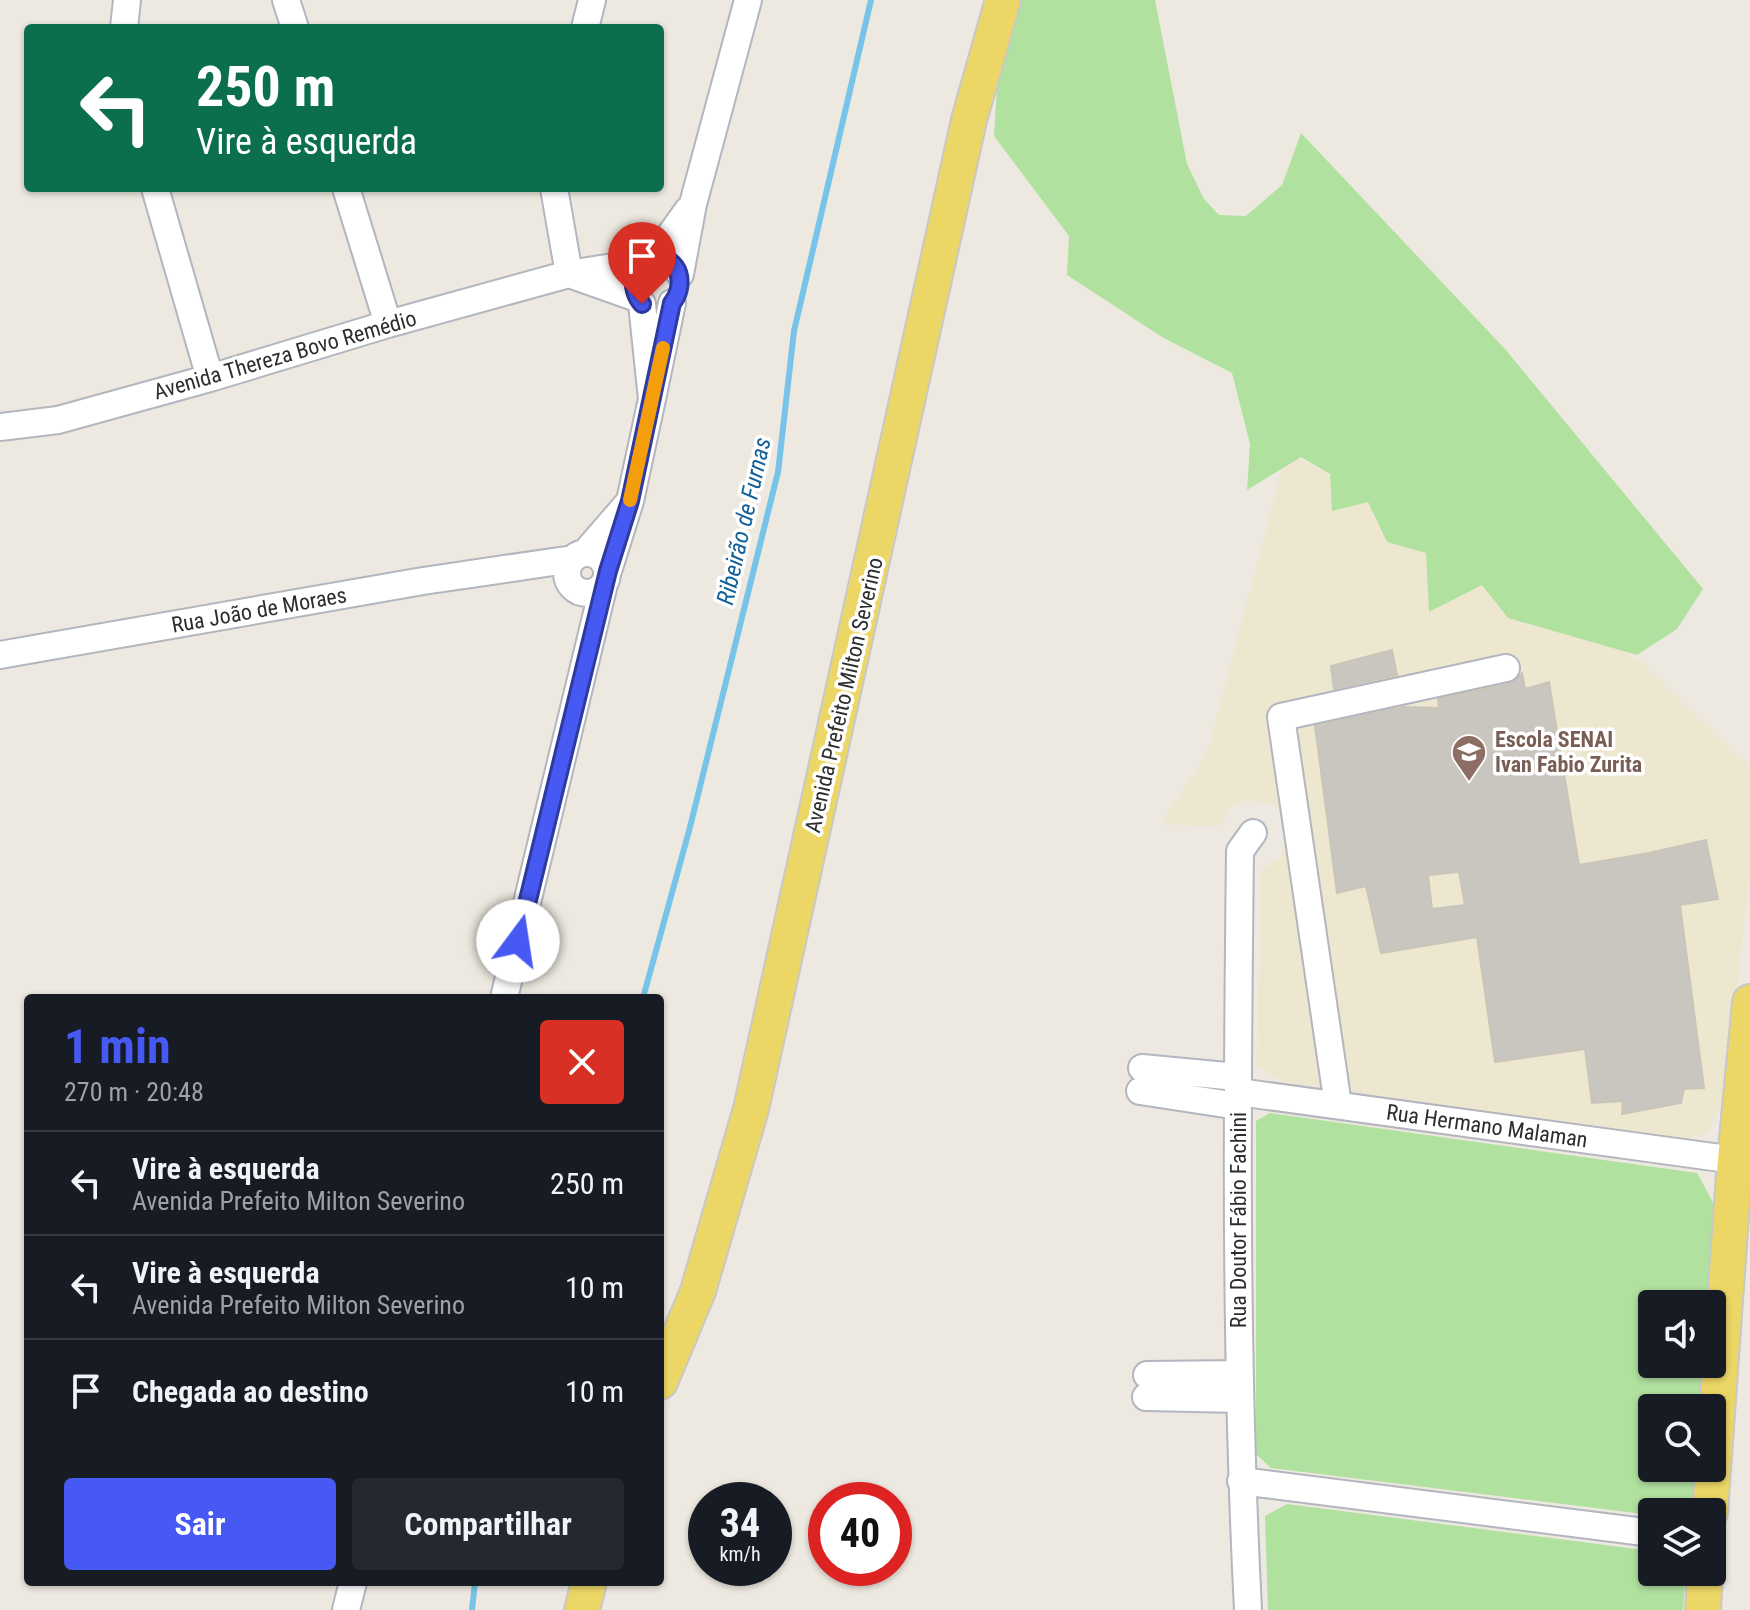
<!DOCTYPE html>
<html lang="pt">
<meta charset="utf-8">
<style>
:root{--surface:#171b24;--page:#242831;--text:#f1f3f6;--muted:#9ea1a6;--line:#363941;--accent:#4759f3}
body{margin:0;font-family:"Roboto Condensed",sans-serif;background:var(--page);color:var(--text);height:100vh;display:flex;flex-direction:column;font-size:30px;white-space:nowrap}
*{box-sizing:border-box;margin:0}
p{font-size:26px;color:var(--muted)}
.icon{flex:none;width:44px;height:44px;fill:none;stroke:currentColor;stroke-width:2;stroke-linecap:round;stroke-linejoin:round}
.map{position:relative;flex:1;overflow:hidden}
.sheet{position:absolute;left:24px;top:994px;width:640px;height:592px;display:flex;flex-direction:column;background:var(--surface);border-radius:8px;box-shadow:0 2px 6px #0004}
.sheet>*{flex:none}
.hud{position:absolute;left:24px;top:24px;width:640px;height:168px;border-radius:8px;box-shadow:0 2px 6px #0004;background:#0b6e4f;color:#fff;overflow:hidden}
.controls{position:absolute;left:1638px;top:1290px;display:grid;gap:16px}
.controls a{display:grid;place-items:center;width:88px;height:88px;border-radius:8px;background:var(--surface);box-shadow:0 2px 6px #0004;font-size:40px}
.speed{position:absolute;left:688px;top:1482px;display:flex;gap:16px;font-size:40px;font-weight:700;text-align:center}
.speed>*{display:grid;place-content:center;width:104px;height:104px;border-radius:50%;background:var(--surface);box-shadow:0 2px 6px #0004;line-height:1}
.speed small{font-size:20px;font-weight:400}
.speed .limit{border:12px solid #d22;background:#fff;color:#111}
.pin{position:absolute;display:grid;place-items:center;width:68px;height:68px;color:#fff;margin:-82px -34px;border-radius:50% 50% 50% 0;rotate:-45deg;box-shadow:0 0 8px #0007}
.pin .icon{rotate:45deg}
.me{position:absolute;width:88px;margin:-44px;rotate:14deg;stroke-linejoin:round;filter:drop-shadow(0 0 6px #0008)}
.turn{display:flex;align-items:center;gap:28px;height:168px;padding:0 40px;font-size:36px}
.turn .icon{width:104px;height:104px;stroke-width:2.5}
.turn b{display:block;font-size:56px;line-height:68px}
.round{display:grid;place-items:center;flex:none;width:84px;height:84px;border-radius:8px;background:var(--page)}
.headline{display:flex;align-items:center;justify-content:space-between;height:136px;padding:0 40px}
h1{font-size:48px;font-weight:700;line-height:60px;color:var(--accent)}
.action{display:flex;gap:16px;margin-top:auto;padding:16px 40px}
.action a{flex:1;height:92px;border-radius:8px;background:var(--accent);color:#fff;font-size:32px;font-weight:700;line-height:92px;text-align:center}
.action a+a{background:var(--page);color:var(--text)}
ul{padding:0;list-style:none}
li{display:flex;align-items:center;gap:24px;height:104px;padding:0 40px;border-top:2px solid var(--line)}
li div{flex:1}
li b{display:block;font-size:30px}
li em{font-style:normal}
.map>svg:first-child{display:block}
</style>
<div class="map">
<svg width="1750" height="1610" viewBox="0 0 1750 1610">
<rect width="100%" height="100%" fill="#ede9e0"/>
<path fill="#eee7d0" d="M1287 450 1641 662 1750 768V871L1725 1095 1708 1133 1682 1141 1283 1082 1257 1066 1260 872 1281 856 1288 828 1277 806 1247 799 1228 810 1220 827 1160 824 1207 754Z"/>
<path fill="#b0e19f" d="M1022 0H1155L1187 164 1204 199 1219 215 1246 216 1282 185 1301 133 1505 349 1703 589 1677 629 1637 655 1508 618 1482 585 1429 612 1426 553 1387 542 1368 502 1332 511 1330 474 1301 457 1247 490 1250 444 1232 373 1162 337 1067 275 1069 236 994 136 999 53Z
M1270 1113 1697 1173 1714 1204 1707 1304H1652V1364H1703L1699 1408H1652V1468H1695L1693 1499 1673 1512H1652V1515L1271 1468 1256 1454V1121Z
M1287 1504 1652 1551V1572H1686L1683 1610H1268L1265 1516Z"/>
<g fill="none" stroke-linecap="round" stroke-linejoin="round">
<path stroke="#78c3ea" stroke-width="6" d="M643 998 689 831 778 472 794 331 871 0
M472 1610 475 1582"/>
</g>
<path fill="#c9c5bf" stroke="#c9c5b9" stroke-width="2" fill-rule="evenodd" d="M1392 650 1397 675 1334 689 1331 666Z
M1522 673 1525 689 1549 682 1579 865 1649 853 1706 840 1718 899 1680 905 1704 1088 1684 1089 1681 1103 1622 1114 1623 1101 1592 1103 1585 1049 1495 1062 1477 937 1381 953 1366 886 1337 893 1315 726 1402 707 1439 708 1438 699 1509 684ZM1459 872 1465 905 1432 909 1428 875Z"/>
<g fill="none" stroke-linecap="round" stroke-linejoin="round">
<g stroke="#b3b5bf" stroke-width="30">
<path id="minor" d="M286 0 295 28
M124 28 127 0
M585 28 592 0
M155 188 210 378
M346 188 388 324
M554 188 569 274
M653 259 688 210
M680 274 693 204 748 0
M572 275 637 298
M642 304 652 399 672 303
M0 427 58 420 210 378 388 324 569 274 645 262
M630 501 652 399
M567 573a20 20 0 1 1 40 0a20 20 0 1 1-40 0Z
M585 553 630 501 608 571
M0 655 423 581 573 559
M504 998 604 584
M1142 1068 1237 1077
M1140 1091 1238 1106
M1239 1092 1735 1160
M1338 1105 1281 717 1506 668
M1147 1375 1239 1374
M1146 1397 1240 1399
M1241 1481 1652 1533
M346 1610 353 1582
M1248 1610C1235 1357 1237 1104 1240 851L1253 833"/>
</g>
<g stroke="#c8c8c8" stroke-width="38">
<path id="major" d="M660 1382 698 1291 751 1109 969 120 1003 0
M1710 1512 1735 1160 1750 1002
M582 1610 589 1582
M1703 1610 1705 1572"/>
</g>
<use href="#minor" stroke="#fff" stroke-width="26"/>
<use href="#major" stroke="#ecd766" stroke-width="34"/>
</g>
<g fill="none" stroke-linecap="round" stroke-linejoin="round">
<g stroke="#2e3a9e" stroke-width="20">
<path id="route" d="M518 941 608 571 630 501 672 303C686 287 681 255 654 259 630 263 629 289 642 304"/>
</g>
<use href="#route" stroke="#4759f3" stroke-width="14"/>
<path stroke="#f59e0b" stroke-width="14" d="M630 500 663 348"/>
</g>
<defs>
<g id="school-pin" transform="scale(1.8)"><path d="M0 17L-7.5 6A9.5 9.5 0 1 1 7.5 6Z" fill="#8d6e63" stroke="#fff"/><path d="M0-5L7-2L0 1L-7-2ZM-4 1L0 2.5L4 1V4Q0 6-4 4Z" fill="#fff"/></g>
</defs>
<g fill-rule="evenodd">
<use href="#school-pin" x="1469" y="752"/>
</g>
<g text-anchor="middle" dominant-baseline="central" stroke-width="7" stroke-linejoin="round" paint-order="stroke">
<g font-size="22" fill="#2d2d2d" stroke="#fff">
<text transform="translate(285 355) rotate(-16)">Avenida Thereza Bovo Remédio</text>
<text transform="translate(259 610) rotate(-10)">Rua João de Moraes</text>
<text transform="translate(844 695) rotate(-77)">Avenida Prefeito Milton Severino</text>
<text transform="translate(1487 1126) rotate(8)">Rua Hermano Malaman</text>
<text transform="translate(1238 1220) rotate(-90)">Rua Doutor Fábio Fachini</text>
</g>
<g font-size="22" font-weight="bold" fill="#785e54" stroke="#fff" text-anchor="start">
<text x="1495" y="739">Escola SENAI<tspan x="1495" dy="25">Ivan Fabio Zurita</tspan></text>
</g>
<g font-size="24" font-style="italic" fill="#13619a" stroke="#fff">
<text transform="translate(744 521) rotate(-77)">Ribeirão de Furnas</text>
</g>
</g>
</svg>
<div class="controls">
<a><svg class="icon" aria-label="sound" viewBox="0 0 24 24"><path d="M4 9h4l5-4v14l-5-4H4zM17 9q2 3 0 6"/></svg></a>
<a><svg class="icon" aria-label="search" viewBox="0 0 24 24"><circle cx="10" cy="10" r="6"/><path d="M15 15l6 6"/></svg></a>
<a><svg class="icon" aria-label="layers" viewBox="0 0 24 24"><path d="M12 4l9 5-9 5-9-5zM3 14l9 5 9-5"/></svg></a>
</div>
<div class="speed"><div>34<small>km/h</small></div><div class="limit">40</div></div>
<div class="pin" style="left:642px;top:304px;background:#d93025"><svg class="icon" aria-label="arrive" viewBox="0 0 24 24"><path d="M6 21V4h12l-3 4 3 4H6"/></svg></div>
<svg class="me" style="left:518px;top:941px" viewBox="-20 -20 40 40"><circle r="19" fill="#fff"/><path d="M0-13L10 11 0 6-10 11z" fill="#4759f3"/></svg>
<div class="hud">
<div class="turn"><svg class="icon" aria-label="left" viewBox="0 0 24 24"><path d="M17 20v-9H6M10 6l-5 5 5 5"/></svg><div><b>250 m</b>Vire à esquerda</div></div>
</div>
<section class="sheet">
<div class="headline"><div><h1>1 min</h1><p>270 m · 20:48</p></div><a class="round" style="background:#d93025;color:#fff"><svg class="icon" aria-label="close" viewBox="0 0 24 24"><path d="M6 6l12 12M18 6L6 18"/></svg></a></div>
<ul>
<li><svg class="icon" aria-label="left" viewBox="0 0 24 24"><path d="M17 20v-9H6M10 6l-5 5 5 5"/></svg><div><b>Vire à esquerda</b><p>Avenida Prefeito Milton Severino</p></div><em>250 m</em></li>
<li><svg class="icon" aria-label="left" viewBox="0 0 24 24"><path d="M17 20v-9H6M10 6l-5 5 5 5"/></svg><div><b>Vire à esquerda</b><p>Avenida Prefeito Milton Severino</p></div><em>10 m</em></li>
<li><svg class="icon" aria-label="arrive" viewBox="0 0 24 24"><path d="M6 21V4h12l-3 4 3 4H6"/></svg><div><b>Chegada ao destino</b></div><em>10 m</em></li>
</ul>
<div class="action"><a>Sair</a><a>Compartilhar</a></div>
</section>
</div>
